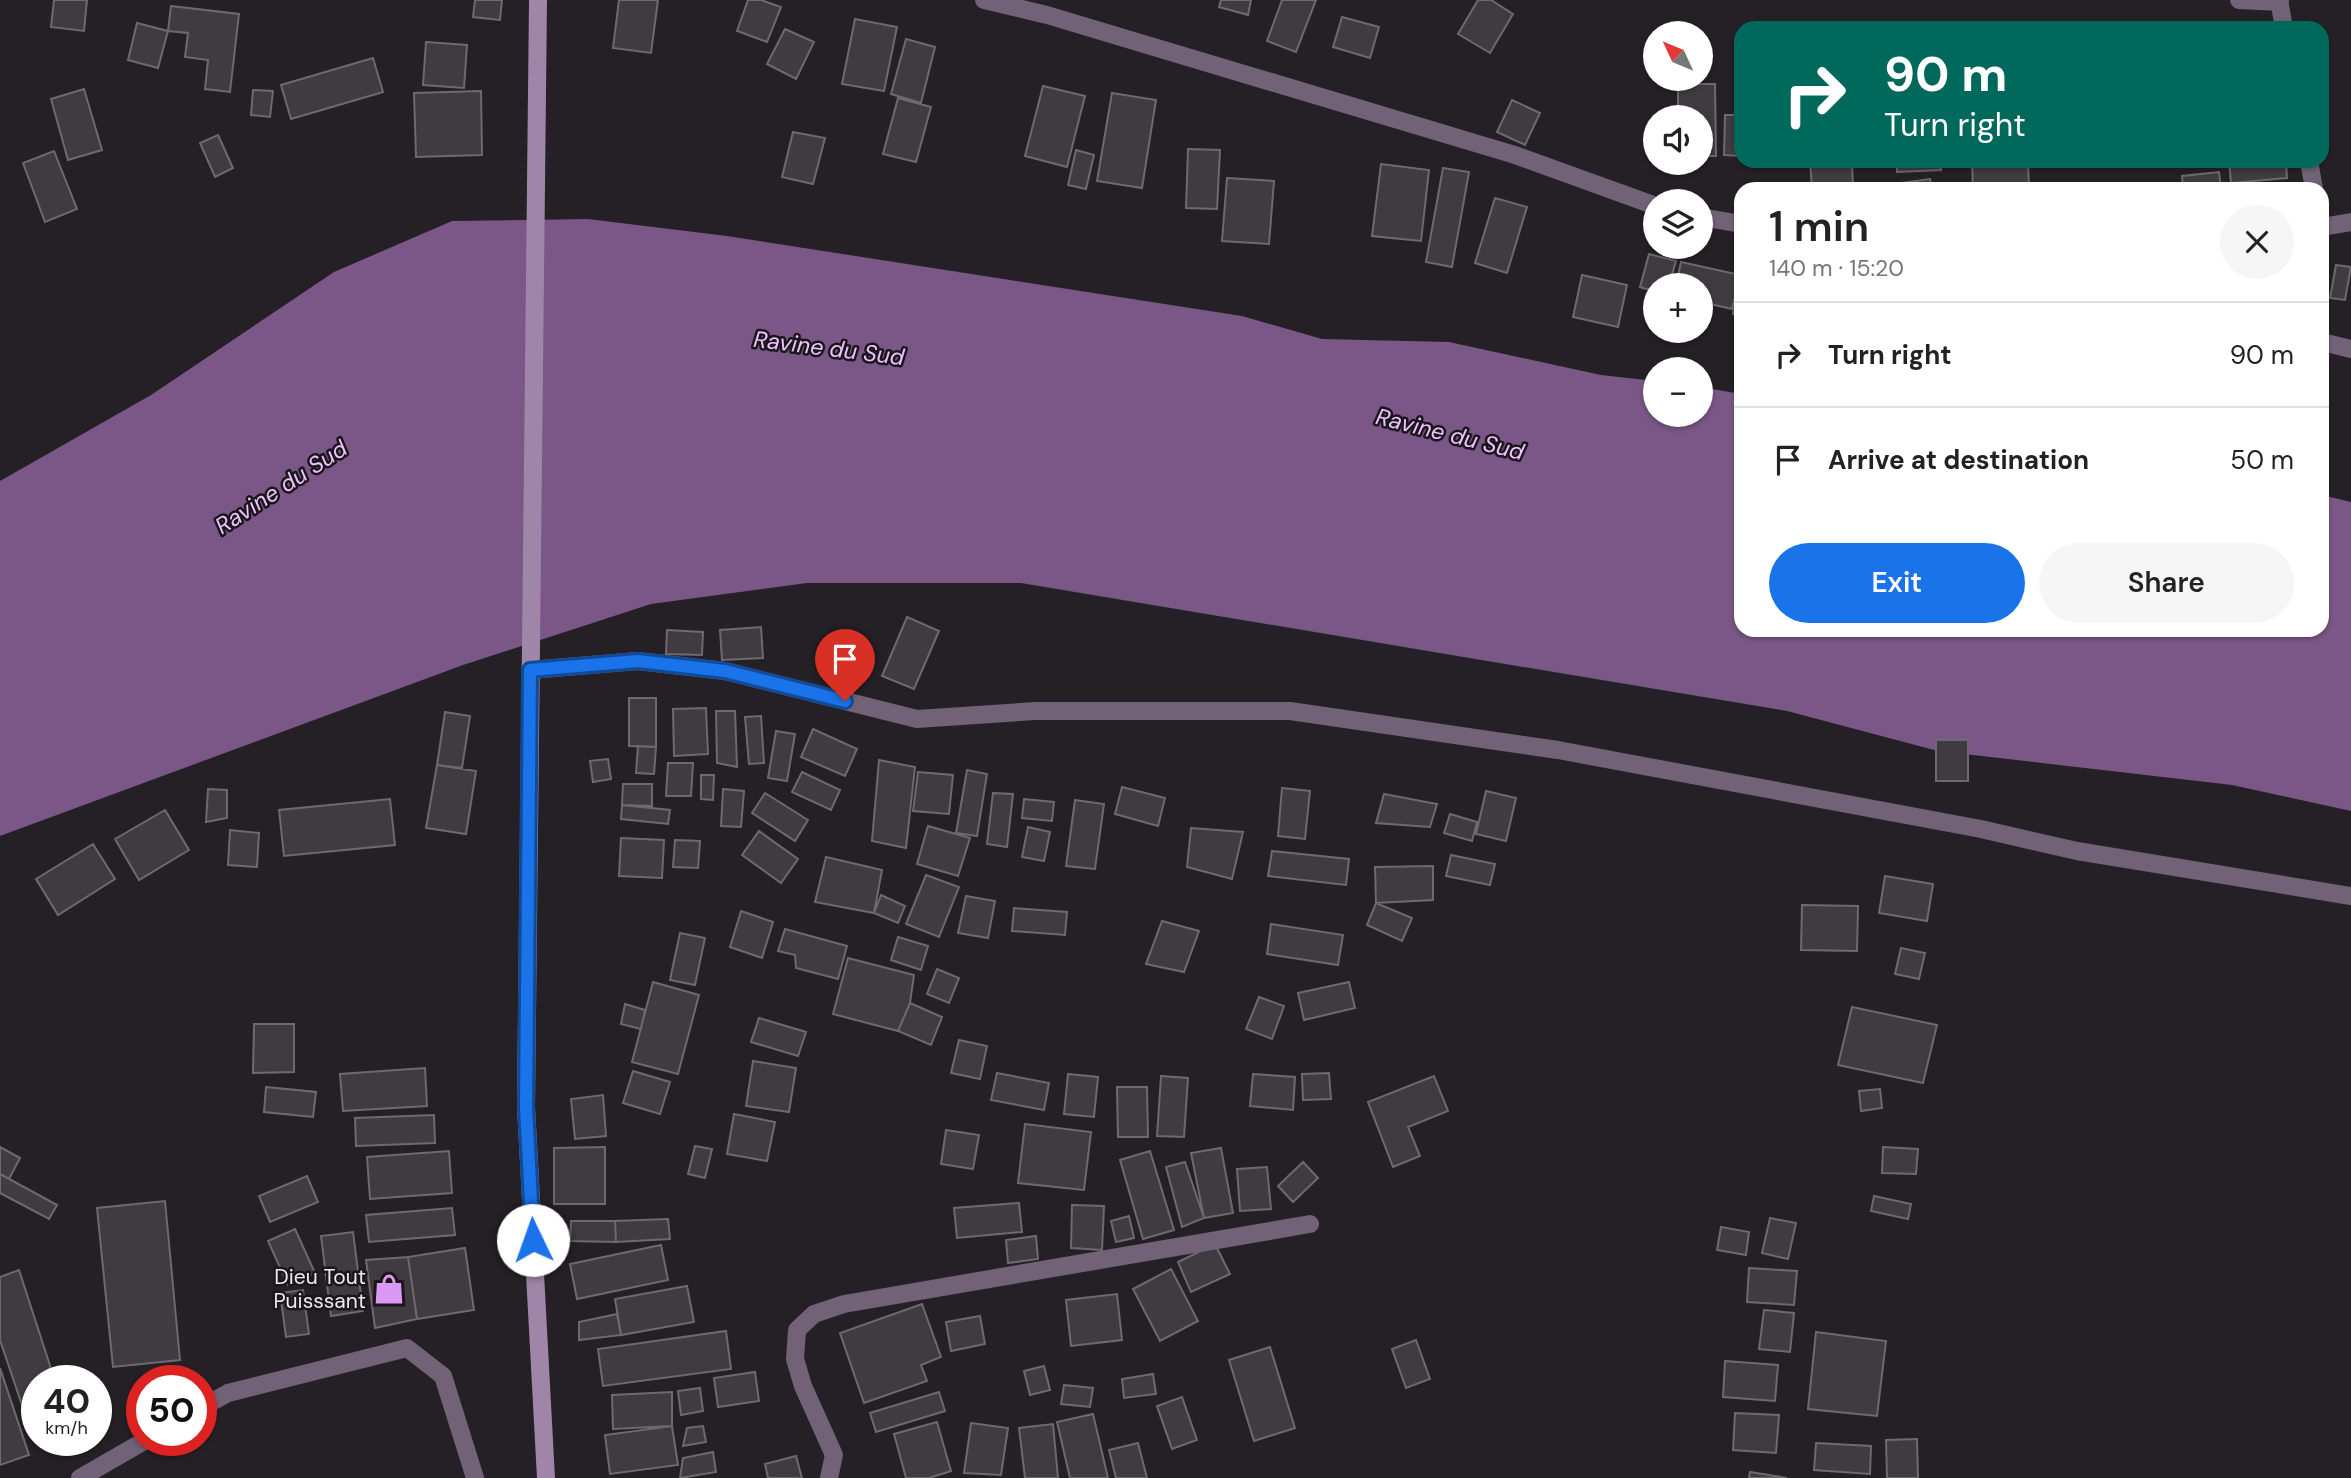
<!DOCTYPE html>
<meta charset="utf-8">
<style>
:root{--surface:#fff;--page:#f6f6f6;--text:#222;--muted:#767676;--line:#e0e0e0;--accent:#1a73e8}
body{margin:0;font-family:"DM Sans",sans-serif;background:var(--page);color:var(--text);height:100vh;display:flex;flex-direction:column;font-size:26px;white-space:nowrap}
*{box-sizing:border-box;margin:0}
p{font-size:23px;color:var(--muted)}
.icon{flex:none;width:38px;height:38px;fill:none;stroke:currentColor;stroke-width:2;stroke-linecap:round;stroke-linejoin:round}
.map{position:relative;flex:1;overflow:hidden}
.side{position:absolute;left:1734px;top:182px;width:595px;height:455px;display:flex;flex-direction:column;background:var(--surface);border-radius:21px;box-shadow:0 2px 5px #0004}
.side>*{flex:none}
.guide{position:absolute;left:1734px;top:21px;width:595px;height:147px;border-radius:21px;box-shadow:0 2px 5px #0004;background:#00695c;color:#fff;overflow:hidden}
.needle{width:46px;rotate:314deg}
.tools{position:absolute;left:1643px;top:21px;display:grid;gap:14px}
.tools a{display:grid;place-items:center;width:70px;height:70px;border-radius:50%;background:var(--surface);box-shadow:0 2px 5px #0004;font-size:35px}
.speed{position:absolute;left:21px;top:1365px;display:flex;gap:14px;font-size:35px;font-weight:700;text-align:center}
.speed>*{display:grid;place-content:center;width:91px;height:91px;border-radius:50%;background:var(--surface);box-shadow:0 2px 5px #0004;line-height:1}
.speed small{font-size:18px;font-weight:400}
.speed .limit{border:10px solid #d22;background:#fff;color:#111}
.pin{position:absolute;display:grid;place-items:center;width:60px;height:60px;color:#fff;margin:-72px -30px;border-radius:50% 50% 50% 0;rotate:-45deg;box-shadow:0 0 7px #0007}
.pin .icon{rotate:45deg}
.me{position:absolute;width:77px;margin:-38px;rotate:357deg;stroke-linejoin:round;filter:drop-shadow(0 0 5px #0008)}
.turn{display:flex;align-items:center;gap:24px;height:147px;padding:0 35px;font-size:32px}
.turn .icon{width:91px;height:91px;stroke-width:2.5}
.turn b{display:block;font-size:49px;line-height:60px}
.round{display:grid;place-items:center;flex:none;width:74px;height:74px;border-radius:37px;background:var(--page)}
.head{display:flex;align-items:center;justify-content:space-between;height:119px;padding:0 35px}
h1{font-size:42px;font-weight:600;line-height:52px}
.cta{display:flex;gap:14px;margin-top:auto;padding:14px 35px}
.cta a{flex:1;height:80px;border-radius:42px;background:var(--accent);color:#fff;font-size:28px;font-weight:600;line-height:80px;text-align:center}
.cta a+a{background:var(--page);color:var(--text)}
ul{padding:0;list-style:none}
li{display:flex;align-items:center;gap:21px;height:105px;padding:0 35px;border-top:2px solid var(--line)}
li div{flex:1}
li b{display:block;font-size:26px}
li em{font-style:normal}
.map>svg:first-child{display:block}
</style>
<div class="map">
<svg width="2351" height="1478" viewBox="0 0 2351 1478">
<rect width="100%" height="100%" fill="#242025"/>
<path fill="#7a5786" d="M588 219 727 236 1242 316 1322 339 1449 342 1601 375 1655 381 1656 415H1701V387L1741 394V630H2322V495L2351 502V811L2232 785 1938 751 1787 711 1021 583H807L651 604 463 665 0 836V481L151 395 334 272 452 221Z"/>
<path fill="#403b41" stroke="#6e6970" stroke-width="2" d="M54 0H87L84 31 51 27Z
M475 0H502L500 20 473 17Z
M619 0H658L651 53 613 48Z
M748 0H761L781 7 767 42 737 31Z
M1221 0H1251L1248 15 1219 7Z
M1282 0H1316L1296 52 1267 41Z
M1478 0H1491L1513 14 1490 53 1458 34Z
M171 6 239 14 230 92 205 89 208 60 185 57 188 33 168 31Z
M1342 17 1379 27 1370 58 1333 47Z
M855 19 897 27 884 91 842 84Z
M137 23 168 31 158 68 128 60Z
M785 29 814 42 796 79 767 64Z
M906 39 935 47 921 103 891 94Z
M426 42 467 45 464 88 423 85Z
M373 58 383 92 291 119 281 85Z
M1678 84H1715L1716 156H1701V117H1678Z
M1043 86 1085 96 1067 167 1025 156Z
M84 89 102 150 68 160 51 99Z
M253 90 273 91 270 117 251 115Z
M481 91 482 155 416 157 414 93Z
M1112 93 1156 100 1142 188 1097 181Z
M898 98 931 107 916 162 883 154Z
M1512 100 1540 113 1525 145 1497 132Z
M1725 115H1741V156L1724 155Z
M793 132 825 138 813 184 782 177Z
M218 135 233 168 215 177 200 143Z
M1188 149 1220 150 1217 209 1186 208Z
M1076 150 1094 155 1086 189 1068 185Z
M54 151 77 209 45 222 23 163Z
M1769 161H1802V163L1769 166Z
M1810 161H1852L1853 189H1812Z
M1897 161H1940L1941 170 1897 172Z
M1972 161H2028L2029 189H1973Z
M2053 161H2093L2053 163Z
M2229 161H2286L2287 178 2231 183Z
M1381 164 1429 170 1421 241 1372 236Z
M1443 168 1469 172 1452 267 1426 262Z
M2219 172 2221 189H2183L2182 176Z
M1227 178 1274 181 1269 244 1222 241Z
M1930 179 1932 189H1894L1893 184Z
M1495 198 1527 207 1507 273 1475 263Z
M1649 254 1676 261 1669 285H1656V292L1640 287Z
M2322 259 2327 260 2322 292Z
M1681 262 1740 275 1732 309 1701 302V285H1676Z
M2336 265 2351 267 2345 300 2330 298Z
M1582 275 1627 285 1618 327 1573 317Z
M1740 277 1741 278V315L1733 314Z
M907 617 939 631 914 689 882 676Z
M761 627 763 658 722 660 720 630Z
M667 630 703 632 702 655 666 654Z
M629 698H656V747L629 746Z
M706 708 708 754 674 756 673 709Z
M716 711H735L737 767 717 763Z
M445 712 470 716 462 768 437 765Z
M761 716 764 763 749 764 745 717Z
M813 729 857 749 845 776 801 757Z
M776 731 795 734 787 781 768 778Z
M1936 740H1968V781H1936Z
M638 746 656 747 654 774 636 773Z
M608 759 611 779 593 782 590 761Z
M879 760 915 767 906 848 872 841Z
M668 763H693L691 796H666Z
M437 765 476 771 466 834 426 828Z
M967 770 987 774 977 836 956 833Z
M802 772 840 790 831 810 792 792Z
M918 772 953 775 949 814 913 811Z
M701 775H714L713 800 701 799Z
M623 784H652V806L622 805Z
M1122 787 1165 798 1158 826 1115 814Z
M1282 788 1310 791 1305 839 1278 836Z
M208 789 227 790V818L206 822Z
M723 789 744 791 741 827 721 826Z
M1486 791 1516 798 1506 841 1476 834Z
M765 793 808 820 795 841 752 813Z
M993 793 1013 794 1007 847 987 844Z
M1384 794 1437 804 1430 827 1376 823Z
M390 799 395 845 284 856 279 810Z
M1024 799 1054 802 1052 821 1022 818Z
M1075 800 1104 804 1095 869 1066 866Z
M622 805 670 810 668 824 621 819Z
M165 810 189 850 139 880 115 839Z
M1450 814 1477 822 1472 841 1444 833Z
M928 826 970 838 958 876 917 864Z
M1028 827 1050 832 1044 861 1022 857Z
M1191 828 1243 832 1232 879 1187 867Z
M230 830 259 833 257 867 228 865Z
M759 831 798 859 781 883 742 855Z
M621 838 664 840 662 878 619 876Z
M675 840 700 841 698 868 673 867Z
M93 844 115 879 58 915 36 879Z
M1272 851 1349 859 1346 885 1268 876Z
M1451 855 1495 864 1490 885 1446 876Z
M826 857 882 870 874 913 815 902Z
M1433 866V900L1376 903 1375 867Z
M926 875 959 887 939 937 906 924Z
M1885 876 1933 884 1927 921 1879 913Z
M881 895 905 906 898 923 874 913Z
M966 896 995 901 988 938 958 933Z
M1376 903 1412 918 1402 941 1367 925Z
M1802 905 1858 906 1857 951 1801 950Z
M1014 908 1067 912 1065 935 1012 931Z
M741 911 773 922 762 958 730 947Z
M1162 921 1199 931 1184 972 1146 964Z
M1271 924 1343 935 1338 965 1267 954Z
M785 929 847 946 838 979 796 968 795 955 778 951Z
M680 933 705 938 695 985 670 980Z
M898 937 928 946 921 970 891 960Z
M1901 948 1925 953 1919 979 1895 974Z
M848 958 914 975 910 1003 898 1031 833 1014Z
M937 969 959 978 949 1003 927 994Z
M653 982 699 995 678 1074 632 1062Z
M1349 982 1355 1008 1304 1020 1298 993Z
M1259 997 1284 1006 1272 1039 1246 1029Z
M910 1003 942 1017 931 1045 898 1031Z
M625 1004 645 1010 641 1029 621 1024Z
M1852 1007 1937 1025 1923 1083 1838 1065Z
M759 1018 806 1032 798 1056 751 1042Z
M254 1024H294V1072L253 1073Z
M959 1040 987 1046 980 1079 951 1073Z
M753 1061 796 1068 789 1112 746 1106Z
M425 1068 427 1106 343 1111 340 1074Z
M633 1071 670 1082 660 1114 623 1103Z
M997 1073 1049 1083 1044 1110 991 1100Z
M1329 1073 1331 1099 1303 1100 1302 1074Z
M1068 1074 1098 1077 1094 1117 1064 1114Z
M1253 1074 1295 1077 1293 1110 1250 1106Z
M1161 1076 1188 1078 1184 1137 1157 1136Z
M1434 1076 1448 1111 1408 1127 1420 1156 1393 1167 1368 1102Z
M266 1087 316 1092 313 1117 264 1112Z
M1117 1087H1147L1148 1137H1118Z
M1880 1089 1882 1108 1861 1111 1859 1091Z
M603 1095 606 1136 575 1139 571 1099Z
M734 1114 775 1122 767 1161 727 1154Z
M434 1115 435 1143 356 1146 355 1118Z
M1025 1124 1091 1132 1084 1190 1018 1183Z
M946 1130 979 1135 973 1169 941 1164Z
M695 1146 712 1149 705 1178 688 1174Z
M0 1147 20 1158 9 1179 0 1174Z
M605 1147V1204H554V1148Z
M1883 1147 1918 1149 1916 1174 1882 1173Z
M1221 1148 1233 1213 1204 1218 1191 1153Z
M449 1151 452 1193 370 1199 367 1157Z
M1150 1151 1174 1230 1143 1239 1120 1160Z
M1185 1162 1204 1218 1182 1227 1166 1167Z
M1303 1162 1318 1178 1293 1202 1278 1186Z
M1267 1167 1271 1209 1240 1211 1237 1169Z
M0 1174 57 1205 49 1219 0 1193Z
M307 1176 318 1202 270 1222 259 1196Z
M1874 1196 1911 1204 1908 1219 1871 1211Z
M165 1201 180 1360 113 1367 97 1208Z
M1019 1203 1022 1232 957 1238 954 1208Z
M1072 1205 1104 1206 1102 1250 1071 1248Z
M452 1208 455 1235 369 1242 366 1215Z
M1129 1216 1134 1238 1116 1242 1111 1221Z
M1770 1218 1796 1223 1788 1259 1762 1253Z
M668 1219 670 1239 616 1242 615 1221Z
M571 1221H615L616 1242 570 1241Z
M1721 1227 1749 1232 1746 1255 1717 1250Z
M295 1229 315 1273 288 1285 268 1241Z
M353 1232 363 1311 331 1316 321 1236Z
M1036 1236 1038 1259 1008 1263 1006 1240Z
M1215 1244 1230 1274 1191 1292 1178 1262Z
M661 1245 668 1280 577 1299 570 1264Z
M465 1248 474 1310 417 1319 408 1257Z
M408 1257 417 1319 375 1328 366 1260Z
M1749 1268 1797 1271 1794 1305 1747 1302Z
M1171 1269 1198 1321 1160 1341 1133 1289Z
M19 1270 55 1381H37V1413L26 1417 0 1340V1277Z
M687 1286 694 1322 621 1335 615 1299Z
M303 1290 309 1334 286 1337 280 1293Z
M1117 1294 1122 1340 1071 1346 1066 1300Z
M922 1304 941 1357 921 1365 927 1381 864 1403 840 1333Z
M1764 1310 1794 1313 1790 1352 1759 1349Z
M617 1314 621 1335 579 1340V1322Z
M980 1316 985 1344 951 1351 946 1322Z
M726 1331 731 1369 603 1386 598 1349Z
M1816 1332 1886 1341 1877 1416 1808 1409Z
M1416 1340 1430 1379 1406 1388 1392 1349Z
M1270 1347 1295 1428 1254 1441 1229 1360Z
M1725 1361 1778 1365 1775 1401 1723 1397Z
M1044 1366 1050 1390 1030 1395 1024 1371Z
M0 1368 29 1455 0 1465Z
M755 1372 759 1401 718 1407 714 1378Z
M1153 1374 1156 1394 1124 1398 1122 1379Z
M1064 1385 1093 1388 1090 1407 1061 1404Z
M700 1388 703 1411 681 1415 678 1391Z
M672 1392V1426L613 1429 612 1395Z
M939 1392 945 1411 876 1432 870 1413Z
M1182 1397 1197 1440 1172 1449 1157 1406Z
M1735 1413 1779 1415 1776 1453 1733 1450Z
M1093 1414 1108 1478H1070L1057 1422Z
M937 1422 951 1471 929 1478H906L894 1434Z
M971 1423 1008 1428 1001 1475 964 1473Z
M1053 1424 1058 1478H1025L1019 1428Z
M672 1426 678 1465 610 1474 605 1435Z
M703 1426 706 1442 683 1446 687 1428Z
M1917 1439 1918 1478H1887L1886 1440Z
M1138 1443 1147 1478H1116L1109 1450Z
M1816 1443 1871 1446 1870 1474 1814 1470Z
M713 1452 716 1472 680 1478 683 1458Z
M796 1456 802 1478H768L765 1464Z
M1750 1472 1787 1478H1749Z"/>
<g fill="none" stroke-linecap="round" stroke-linejoin="round">
<path stroke="#716277" stroke-width="18" d="M984 0 1047 15 1515 155 1656 206
M2239 0 2280 2
M2279 0 2284 28
M2309 161 2314 189
M1701 217 1741 224
M2322 227 2351 222
M2322 342 2351 349
M530 670 638 661 725 671 917 719 1035 711H1290L1558 750 1981 829 2077 851 2351 896
M201 1408 228 1393 407 1348 443 1376 475 1478
M80 1478 146 1440
M829 1478 834 1455 803 1386 795 1359 797 1330 814 1314 844 1304 1310 1224"/>
<path stroke="#9f86a8" stroke-width="18" d="M538 0 526 1107 546 1478"/>
</g>
<g fill="none" stroke-linecap="round" stroke-linejoin="round">
<g stroke="#114b97" stroke-width="18">
<path id="route" d="M533 1240 526 1107 530 670 638 661 725 671 845 701"/>
</g>
<use href="#route" stroke="#1a73e8" stroke-width="12"/>
</g>
<defs>
<g id="shop-bare" transform="scale(2.415)"><path d="M-5-2.5h2.3a2.7 3.5 0 0 1 5.4 0H5L5.5 6h-11ZM-1.5-2.5h3a1.5 2.3 0 0 0-3 0Z" fill="#dc99f4" stroke="#1a161c" stroke-width="2.5" paint-order="stroke"/></g>
</defs>
<g fill-rule="evenodd">
<use href="#shop-bare" x="389" y="1289"/>
</g>
<g text-anchor="middle" dominant-baseline="central" stroke-width="5" stroke-linejoin="round" paint-order="stroke">
<g font-size="21" fill="#edeaef" stroke="#1a161c" text-anchor="end">
<text x="366" y="1277">Dieu Tout<tspan x="366" dy="24">Puisssant</tspan></text>
</g>
<g font-size="23" font-style="italic" fill="#eec3fd" stroke="#1a161c">
<text transform="translate(829 348) rotate(7)">Ravine du Sud</text>
<text transform="translate(1450 434) rotate(14)">Ravine du Sud</text>
<text transform="translate(281 487) rotate(-33)">Ravine du Sud</text>
</g>
</g>
</svg>
<div class="tools">
<a><svg class="needle" viewBox="-14 -14 28 28"><path d="M0-13l5 13h-10z" fill="#e53935"/><path d="M0 13l5-13h-10z" fill="#767676"/></svg></a>
<a><svg class="icon" aria-label="sound" viewBox="0 0 24 24"><path d="M4 9h4l5-4v14l-5-4H4zM17 9q2 3 0 6"/></svg></a>
<a><svg class="icon" aria-label="layers" viewBox="0 0 24 24"><path d="M12 4l9 5-9 5-9-5zM3 14l9 5 9-5"/></svg></a>
<a>+</a>
<a>−</a>
</div>
<div class="speed"><div>40<small>km/h</small></div><div class="limit">50</div></div>
<div class="pin" style="left:845px;top:701px;background:#d93025"><svg class="icon" aria-label="arrive" viewBox="0 0 24 24"><path d="M6 21V4h12l-3 4 3 4H6"/></svg></div>
<svg class="me" style="left:533px;top:1240px" viewBox="-20 -20 40 40"><circle r="19" fill="#fff"/><path d="M0-13L10 11 0 6-10 11z" fill="#1a73e8"/></svg>
<div class="guide">
<div class="turn"><svg class="icon" aria-label="right" viewBox="0 0 24 24"><path d="M7 20v-9h11M14 6l5 5-5 5"/></svg><div><b>90 m</b>Turn right</div></div>
</div>
<section class="side">
<div class="head"><div><h1>1 min</h1><p>140 m · 15:20</p></div><a class="round"><svg class="icon" aria-label="close" viewBox="0 0 24 24"><path d="M6 6l12 12M18 6L6 18"/></svg></a></div>
<ul>
<li><svg class="icon" aria-label="right" viewBox="0 0 24 24"><path d="M7 20v-9h11M14 6l5 5-5 5"/></svg><div><b>Turn right</b></div><em>90 m</em></li>
<li><svg class="icon" aria-label="arrive" viewBox="0 0 24 24"><path d="M6 21V4h12l-3 4 3 4H6"/></svg><div><b>Arrive at destination</b></div><em>50 m</em></li>
</ul>
<div class="cta"><a>Exit</a><a>Share</a></div>
</section>
</div>
